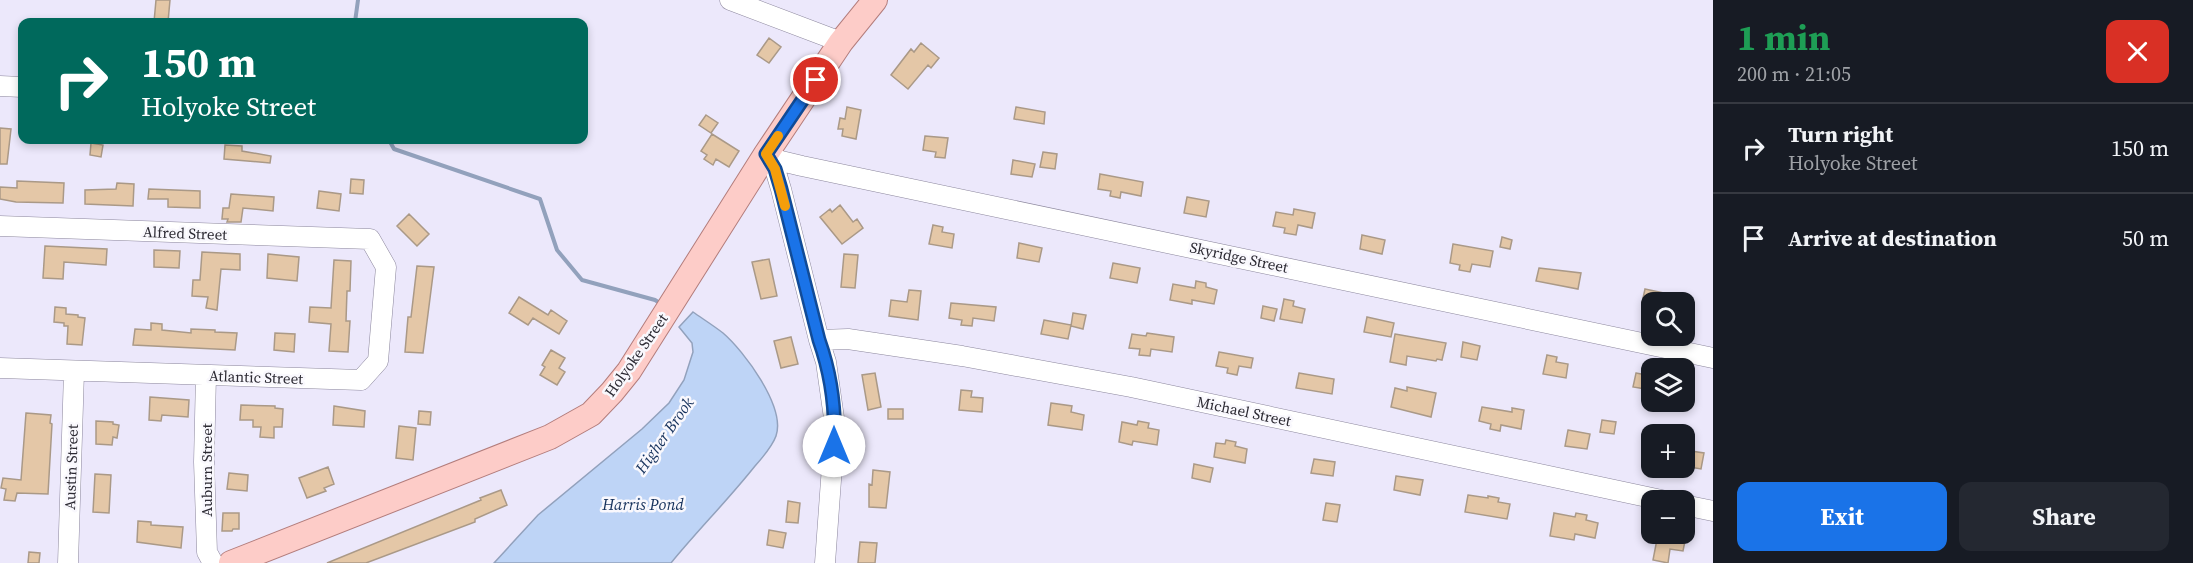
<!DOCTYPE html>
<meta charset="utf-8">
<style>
:root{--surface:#171b24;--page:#242831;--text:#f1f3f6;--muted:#9ea1a6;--line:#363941;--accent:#1a73e8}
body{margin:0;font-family:"Source Serif 4",serif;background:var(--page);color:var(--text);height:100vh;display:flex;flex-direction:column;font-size:22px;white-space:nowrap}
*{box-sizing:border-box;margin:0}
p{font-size:20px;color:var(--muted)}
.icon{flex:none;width:33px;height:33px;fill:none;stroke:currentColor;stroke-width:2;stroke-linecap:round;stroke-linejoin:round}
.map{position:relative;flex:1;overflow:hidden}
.sheet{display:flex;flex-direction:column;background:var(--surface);width:480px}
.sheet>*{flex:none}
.guide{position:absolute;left:18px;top:18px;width:570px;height:126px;border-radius:12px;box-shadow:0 3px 9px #0003;background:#00695c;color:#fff;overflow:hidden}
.tools{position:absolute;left:1641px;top:292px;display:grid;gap:12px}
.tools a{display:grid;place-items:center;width:54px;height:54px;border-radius:12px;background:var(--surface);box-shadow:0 3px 9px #0003;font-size:30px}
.pin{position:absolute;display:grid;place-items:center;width:51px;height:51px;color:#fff;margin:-26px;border:3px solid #fff;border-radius:50%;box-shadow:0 2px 6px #0007}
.me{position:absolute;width:66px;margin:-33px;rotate:0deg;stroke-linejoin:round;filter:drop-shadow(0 0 4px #0008)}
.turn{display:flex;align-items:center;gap:21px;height:126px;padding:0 24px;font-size:27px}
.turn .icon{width:78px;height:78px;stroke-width:2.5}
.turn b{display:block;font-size:42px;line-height:51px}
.round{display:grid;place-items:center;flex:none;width:63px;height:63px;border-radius:12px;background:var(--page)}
.summary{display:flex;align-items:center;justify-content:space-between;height:102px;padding:0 24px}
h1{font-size:36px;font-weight:700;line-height:45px;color:#1e9e55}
.action{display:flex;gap:12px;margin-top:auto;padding:12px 24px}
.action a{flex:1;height:69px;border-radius:12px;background:var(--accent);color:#fff;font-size:24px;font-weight:700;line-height:69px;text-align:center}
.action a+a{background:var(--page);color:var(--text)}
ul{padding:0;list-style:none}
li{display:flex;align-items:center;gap:18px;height:90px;padding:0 24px;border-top:2px solid var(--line)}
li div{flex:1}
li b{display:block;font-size:22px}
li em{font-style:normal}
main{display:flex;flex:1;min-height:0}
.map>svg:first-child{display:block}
</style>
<main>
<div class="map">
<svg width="1713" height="563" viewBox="0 0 1713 563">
<rect width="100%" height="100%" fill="#ece8fb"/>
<path fill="#bed4f6" stroke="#92a1bc" stroke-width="1.5" d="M693 312C703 319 714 326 723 333 744 351 786 407 776 436 772 447 763 457 755 466 728 500 698 530 671 563H494L538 515 642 429 669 403 684 380 693 352 692 343 679 327Z"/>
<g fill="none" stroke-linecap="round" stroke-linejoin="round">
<path stroke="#92a1bc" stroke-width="4" d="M355 22 358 0
M389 140 394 149 540 199 557 250 582 280 655 300 663 305"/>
</g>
<path fill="#e4c7a7" stroke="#aa9987" stroke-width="1.5" d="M156 0H170L168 22H154Z
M769 38 781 47 769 63 757 55Z
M921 43 939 58 931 68 928 65 908 89 891 75 911 49 914 52Z
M847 107 861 110 856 139 842 136 843 129H838L840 118 845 119Z
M1016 107 1045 112 1044 124 1014 119Z
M706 115 718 123 711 133 699 125Z
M0 128 11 129 7 164H0Z
M712 134 739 151 729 167 716 159 713 165 704 159 707 155 701 151Z
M925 136 948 138 945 158 935 157 936 152 923 150Z
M91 143 103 145 101 157 90 155Z
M225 145 242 146V151L271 156 270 163 224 159Z
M1043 152 1057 154 1055 169 1040 167Z
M1013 160 1035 164 1032 177 1011 174Z
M1100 174 1143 182 1141 196 1121 192 1120 198 1110 196 1111 191 1098 189Z
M351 179 364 180 363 194 350 193Z
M17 181 64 183 63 203 16 202 0 199V187L17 188Z
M117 183 134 184 133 206 85 204V190L116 189Z
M149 189 200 191V208L168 207V199H148Z
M319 191 341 194 339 211 317 208Z
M231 194 274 197 273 211 243 208 241 222H227L228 219H222L223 208H229Z
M1187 197 1209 201 1206 217 1184 213Z
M840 205 853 222 857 219 863 228 842 244 820 217 830 209 832 212Z
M1294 209 1315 213 1312 228 1298 225 1296 235 1284 233 1285 228 1273 226 1276 212 1293 215Z
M409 214 429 234 417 246 397 226Z
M933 225 943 227 942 232 954 234 952 248 929 244Z
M1362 235 1385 240 1382 254 1360 249Z
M1502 237 1512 240 1510 249 1500 247Z
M1019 243 1042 248 1039 262 1017 258Z
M1453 244 1493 251 1490 267 1472 264 1470 272 1459 270 1460 265 1450 263Z
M45 246 107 249 106 265 64 262 63 279 43 278Z
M154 250 180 251 179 268 154 267Z
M202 252 240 254V270L221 269 217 310 206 308 208 297 192 296 193 280H200Z
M268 254 299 257 297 281 267 278Z
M844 254 858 255 855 288 841 287Z
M769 259 777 296 761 299 752 262Z
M334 260 351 261 350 291H347L346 321H350L348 352 329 351 331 324 309 322 310 307 331 308Z
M1113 263 1140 268 1137 283 1110 278Z
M417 266 434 267 423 353 405 352 408 317H411Z
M1539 268 1581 273 1578 289 1536 281Z
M1196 281 1206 283V287L1217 290 1214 304 1192 300V304L1170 300 1173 284 1195 288Z
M1645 289 1688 298V303H1642Z
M909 290 921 291 918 320 889 316 891 300 907 302Z
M519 297 548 315 551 310 567 321 559 334 533 318 528 325 509 313Z
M1284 299 1294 301 1293 306 1305 309 1302 323 1280 319Z
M951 303 996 307 994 321 973 318 972 326 961 325 962 320 949 318Z
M1263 306 1277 309 1274 321 1261 318Z
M55 307 66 308V314L78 315V317L85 318 82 345 67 344 68 326H64V323L54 322Z
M1073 313 1086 315 1083 329 1071 326Z
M1367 317 1394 323 1391 337 1364 332Z
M1044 320 1071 325 1068 339 1041 334Z
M151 323 162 324V330L191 333V329L215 330V332L237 333 235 350 133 345 135 329 151 330Z
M275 333 295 334 294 352 274 350Z
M1147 333 1174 337 1172 352 1151 349 1150 356 1139 355 1140 349 1129 348 1132 334 1146 336Z
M1395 334 1446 343 1442 360 1437 359 1436 361 1407 356 1406 365 1390 362Z
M791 337 798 364 781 368 774 341Z
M1463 342 1480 346 1477 360 1461 357Z
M551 350 565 358 559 368 565 372 557 385 540 375 545 367 542 365Z
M1219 352 1253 358 1251 368 1239 366 1237 375 1227 373 1228 368 1216 366Z
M1547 355 1557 357 1556 362 1568 364 1566 378 1543 374Z
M875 373 881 407 868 410 862 375Z
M1299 373 1334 379 1332 394 1296 388Z
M1636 373 1652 376V390L1633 387Z
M1407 387 1436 393 1431 417 1391 407 1395 388 1407 391Z
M961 390 972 391 971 397 983 398 982 412 959 410Z
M150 397 189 400 188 417 162 415 161 421 149 420Z
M1051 403 1072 406 1071 412 1084 415 1082 430 1048 425Z
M241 405 275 406V408L283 409 282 427H274V438L260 437 261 427H253V420H240Z
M334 406 365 411 364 427 333 425Z
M1482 407 1512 412V408L1524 410 1521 429 1501 425 1500 431 1490 429 1491 424 1479 421Z
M888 409H903V419H888Z
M419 411 431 412 430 425 418 424Z
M26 413 51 415 50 423 52 424 48 494 17 493 15 501 4 500 6 489 1 488 3 478 21 480Z
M1602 420 1616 422 1614 434 1600 432Z
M96 421 113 422V424L119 425 117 438 113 437 112 445 96 444Z
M1138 421 1149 423 1148 428 1159 430 1157 445 1133 441 1132 445 1119 442 1122 422 1137 425Z
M399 426 416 428 413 460 396 458Z
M1568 430 1590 434 1587 449 1565 446Z
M1226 440 1236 442 1235 446 1247 449 1245 463 1214 457 1216 443 1225 444Z
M1684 450 1704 453 1701 469 1684 466Z
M1314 459 1335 462 1333 476 1311 473Z
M1194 464 1213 468 1210 482 1192 478Z
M328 467 334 484 324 488 326 491 307 498 299 478Z
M873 470 890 472 886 508 869 507V484L872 485Z
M229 473 248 475 247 491 227 489Z
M95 474 111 475 109 513 93 512Z
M1396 476 1423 480 1420 495 1394 490Z
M501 490 507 505 475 519V522L366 563H327L481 500 480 498Z
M1468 495 1488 498V496L1499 498 1498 502 1510 504 1507 519 1465 512Z
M788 501 800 503 798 523 786 522Z
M1326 503 1340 505 1337 522 1323 520Z
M223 513H239V529H233L232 531H222Z
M1554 513 1575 517 1576 513 1587 515 1586 520 1598 523 1595 538 1575 534 1574 540 1550 536Z
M138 521 151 522V525L183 527 181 548 137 542Z
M769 530 786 533 783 548 767 545Z
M1658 534 1686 536 1683 551 1670 549 1668 563 1653 560Z
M860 542 877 543 875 563H858Z
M29 552 40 553 39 563H28Z"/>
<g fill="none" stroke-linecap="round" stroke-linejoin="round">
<g stroke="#8c879d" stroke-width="21">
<path id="minor" d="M730 0 841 42
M0 86 22 87
M766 154 781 161 802 166 1713 358
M766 154 775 169 781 189 819 340 826 362 835 425 825 563
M0 226 370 239 386 267 378 361 361 380 0 368
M819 340 848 339 962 356 1131 387 1666 501
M206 375 204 462 207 552 213 563
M1684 505 1713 511
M68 563 74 372"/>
</g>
<g stroke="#b37d7c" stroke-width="26">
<path id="major" d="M231 563 550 437 591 414 612 392 629 371 766 154 841 42 875 0"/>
</g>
<use href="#minor" stroke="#fff" stroke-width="20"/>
<use href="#major" stroke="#fdccc8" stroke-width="24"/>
</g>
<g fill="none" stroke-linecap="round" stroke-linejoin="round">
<g stroke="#114b97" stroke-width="15">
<path id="route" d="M816 80 766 154 775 169 781 189 819 340C831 374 836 410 834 446"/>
</g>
<use href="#route" stroke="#1a73e8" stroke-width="10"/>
<path stroke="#f59e0b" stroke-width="10" d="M778 136 766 154 775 169 785 206"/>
</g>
<g text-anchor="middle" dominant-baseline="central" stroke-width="5" stroke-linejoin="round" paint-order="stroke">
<g font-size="15" fill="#2c2a33" stroke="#f9f8fd">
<text transform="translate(185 233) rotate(2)">Alfred Street</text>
<text transform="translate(1239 257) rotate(12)">Skyridge Street</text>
<text transform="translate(636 355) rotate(-55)">Holyoke Street</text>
<text transform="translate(256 377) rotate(2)">Atlantic Street</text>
<text transform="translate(1244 411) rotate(12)">Michael Street</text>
<text transform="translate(71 467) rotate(-88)">Austin Street</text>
<text transform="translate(206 470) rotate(-90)">Auburn Street</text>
</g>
<g font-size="16" font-style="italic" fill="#15315c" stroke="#f9f8fd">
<text transform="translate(664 435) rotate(-55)">Higher Brook</text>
<text x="643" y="504">Harris Pond</text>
</g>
</g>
</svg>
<div class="tools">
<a><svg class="icon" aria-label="search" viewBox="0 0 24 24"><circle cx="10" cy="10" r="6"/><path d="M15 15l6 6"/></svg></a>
<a><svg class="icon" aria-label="layers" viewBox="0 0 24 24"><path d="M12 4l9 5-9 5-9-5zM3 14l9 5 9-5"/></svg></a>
<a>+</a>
<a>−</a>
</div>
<div class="pin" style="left:816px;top:80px;background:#d93025"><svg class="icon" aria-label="arrive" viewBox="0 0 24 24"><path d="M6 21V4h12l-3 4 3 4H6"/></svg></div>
<svg class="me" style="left:834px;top:446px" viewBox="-20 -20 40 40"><circle r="19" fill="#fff"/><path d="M0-13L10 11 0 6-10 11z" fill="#1a73e8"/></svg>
<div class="guide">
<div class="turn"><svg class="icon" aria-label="right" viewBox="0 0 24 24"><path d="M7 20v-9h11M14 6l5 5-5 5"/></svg><div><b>150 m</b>Holyoke Street</div></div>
</div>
</div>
<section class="sheet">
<div class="summary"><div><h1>1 min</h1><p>200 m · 21:05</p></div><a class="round" style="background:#d93025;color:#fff"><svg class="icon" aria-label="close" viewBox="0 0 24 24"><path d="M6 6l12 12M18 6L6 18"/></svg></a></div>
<ul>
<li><svg class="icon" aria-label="right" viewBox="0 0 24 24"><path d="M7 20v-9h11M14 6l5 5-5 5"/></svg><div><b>Turn right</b><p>Holyoke Street</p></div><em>150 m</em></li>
<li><svg class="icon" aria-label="arrive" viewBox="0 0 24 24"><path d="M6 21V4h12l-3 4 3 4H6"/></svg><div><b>Arrive at destination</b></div><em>50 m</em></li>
</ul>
<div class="action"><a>Exit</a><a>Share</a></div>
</section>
</main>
